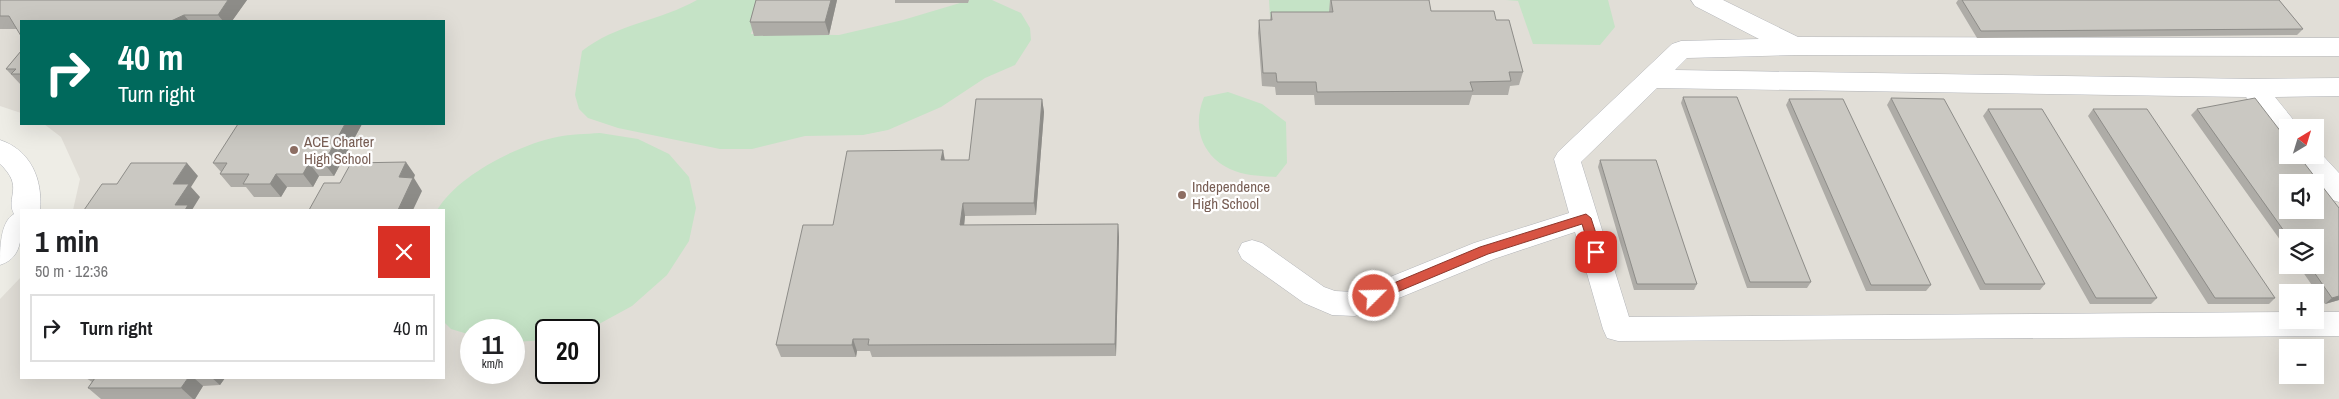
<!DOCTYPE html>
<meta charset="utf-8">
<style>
:root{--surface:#fff;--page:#f6f6f6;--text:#202124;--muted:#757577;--line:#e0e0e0}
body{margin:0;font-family:"Archivo Narrow",sans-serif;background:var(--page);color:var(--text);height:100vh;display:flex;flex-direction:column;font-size:19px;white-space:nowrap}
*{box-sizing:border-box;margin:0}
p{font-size:16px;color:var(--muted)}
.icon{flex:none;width:28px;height:28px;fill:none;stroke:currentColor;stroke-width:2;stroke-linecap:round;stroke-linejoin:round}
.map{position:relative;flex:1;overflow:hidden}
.drawer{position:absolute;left:20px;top:209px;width:425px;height:170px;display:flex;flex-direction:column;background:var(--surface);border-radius:0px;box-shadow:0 5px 20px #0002}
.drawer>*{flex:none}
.top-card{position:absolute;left:20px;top:20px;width:425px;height:105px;border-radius:0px;box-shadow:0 5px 20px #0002;background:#00695c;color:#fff;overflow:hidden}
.needle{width:32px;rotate:38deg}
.buttons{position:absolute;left:2279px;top:119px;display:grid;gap:10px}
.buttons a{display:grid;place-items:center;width:45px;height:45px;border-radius:0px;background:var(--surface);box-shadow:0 5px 20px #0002;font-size:25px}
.speed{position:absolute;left:460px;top:319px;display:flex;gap:10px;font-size:25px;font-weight:700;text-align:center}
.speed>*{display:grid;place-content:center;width:65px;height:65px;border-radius:50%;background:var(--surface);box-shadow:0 5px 20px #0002;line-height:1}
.speed small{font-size:12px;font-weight:400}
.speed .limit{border:2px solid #111;border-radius:8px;background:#fff;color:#111}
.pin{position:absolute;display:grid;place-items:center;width:42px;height:42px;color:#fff;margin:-21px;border-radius:10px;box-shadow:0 2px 8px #0006}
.me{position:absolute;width:55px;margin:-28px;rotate:67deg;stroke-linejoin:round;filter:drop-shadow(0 0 4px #0008)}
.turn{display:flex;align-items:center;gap:18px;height:105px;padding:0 15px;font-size:22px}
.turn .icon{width:65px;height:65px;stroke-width:2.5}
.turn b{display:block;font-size:35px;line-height:42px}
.round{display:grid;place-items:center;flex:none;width:52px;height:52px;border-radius:0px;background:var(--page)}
.headline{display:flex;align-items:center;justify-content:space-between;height:85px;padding:0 15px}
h1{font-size:30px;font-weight:700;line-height:38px}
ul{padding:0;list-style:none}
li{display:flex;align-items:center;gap:15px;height:68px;margin:0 10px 8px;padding:0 5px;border:2px solid var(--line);border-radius:0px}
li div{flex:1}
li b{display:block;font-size:19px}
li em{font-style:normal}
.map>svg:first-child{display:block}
</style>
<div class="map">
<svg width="2339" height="399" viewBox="0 0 2339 399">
<rect width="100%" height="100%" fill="#eeede6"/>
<path fill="#e1ded7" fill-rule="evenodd" d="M0 0H2339V399H0V299L21 277V378H444V210H73L80 179 61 137 44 124H444V21H21V113L0 106ZM2288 128H2315V155H2288ZM2288 182H2315V210H2288ZM2288 238H2315V265H2288ZM2288 292H2315V320H2288ZM471 330H514V372H471ZM546 330H589V372H546ZM2288 348H2315V375H2288Z"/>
<path fill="#c5e3c6" d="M697 0H761L751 34 839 35 903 20 970 0H992L1021 13 1030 28 1031 40 1015 65 985 78 941 107 888 130 863 135 805 136 752 149H720L618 128 588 118 579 109 575 95 582 51C616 24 660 21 697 0Z
M1269 0H1353L1331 25 1270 17Z
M1506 0H1608L1615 27 1600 45 1533 44 1518 1Z
M1228 92 1262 104 1286 122 1287 163 1276 177C1262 176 1244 176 1230 169 1201 155 1192 126 1204 97Z
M600 133 638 139 669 154 689 177 696 208 689 241 667 275 632 306 588 330H546V340L514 342V330H471V335L451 329 444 322V210H437C458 175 518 145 557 137 571 134 586 134 600 133Z"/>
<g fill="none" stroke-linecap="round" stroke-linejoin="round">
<g stroke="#b3b5b9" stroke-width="1">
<path id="minor" d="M1691 0H1723L1798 37 2339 38V56L1795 55 1687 58 1675 70 2253 79 2339 78V96L2275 97 2300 128H2288V139L2279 137 2246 97 1657 88 1581 162 1629 317 2288 312V320H2315V312H2339V336L1618 341 1607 338 1603 329 1575 232 1494 259 1355 316 1332 315 1304 303 1242 259 1238 251 1242 243 1252 240 1262 243 1324 287 1335 291 1353 292 1474 243 1569 213 1554 159 1558 152 1672 44 1681 41 1759 39 1695 6Z
M0 140C31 150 43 180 40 210H21C21 232 25 257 0 265 0 249 0 222 14 214 5 197 25 187 0 164Z
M2315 147 2339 173V202L2329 199 2295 155H2315Z"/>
</g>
<use href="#minor" fill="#fff" fill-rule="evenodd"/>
</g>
<path fill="#aeaca7" d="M0 0H247L232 21H21L17 29H0Z
M756 0H837L829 35 754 36 750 22Z
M895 0H969L968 3H895Z
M1330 0 1431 11 1496 20 1523 72 1519 85 1510 86 1508 95H1472L1469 105H1315L1314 95H1276L1275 87 1262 86 1258 33 1259 20H1270L1271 12H1329Z
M1958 0H2279L2303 29 2297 35 1977 38 1956 3Z
M21 51V85L6 69Z
M1683 97 1811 282 1807 288H1747L1681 103Z
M1891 98 2045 284 2040 290H1980L1887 105Z
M1042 99 1044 112 1036 215 965 216 964 225 1118 224 1119 237 1116 356 872 357 870 351H857L856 357H781L776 345 833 225 943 150 945 160H969Z
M1789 99 1931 285 1926 291H1866L1786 105Z
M1988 109 2157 298 2151 304H2090L1983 116Z
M2093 109 2275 298 2269 304H2208L2088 116Z
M2197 109 2339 208V300L2325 304 2298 265H2315V238H2288V251L2191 115Z
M362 124 334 176H319L313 187H287L281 197H254L246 187H231L220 174 221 172 213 163Z
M1600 160 1697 284 1694 290H1634L1598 167Z
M86 378H225L220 385 203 386 195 399H101L88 388 92 382Z"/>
<path fill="#8d8c88" d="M228 0H247L232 21H223L218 15Z
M831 0H837L829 35 825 22Z
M184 15 189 21H171Z
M1042 99 1044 112 1036 215 1034 203Z
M345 124H362L334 176 324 163Z
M943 150 945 163 941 160Z
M406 162 415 175 414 178 422 191 413 210H398L399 177Z
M187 163 198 176 191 187 200 197 192 210H180L175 205 173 184Z
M309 163 319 176 313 187 303 174Z
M276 174 287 187 281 197 270 184Z
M963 203 965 216 963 237 960 225Z
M1118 224 1119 237 1116 356 1115 344Z
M2339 296V300L2325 304 2332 298Z
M853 339 857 351 856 357 852 345Z
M188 378H194L203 386 195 399H193L181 388Z
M212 378H225L220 385Z"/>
<path fill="#cac8c2" stroke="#8d8c88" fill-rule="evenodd" d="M0 0H228L218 15H184L171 21H21V36L9 16H0Z
M756 0H831L825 22H750Z
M1331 0H1429L1431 11H1494L1496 20H1509L1523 72H1509L1511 81 1470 82 1473 91 1317 92 1316 82H1277L1276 73H1263L1259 20H1272L1271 12H1333Z
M1962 0H2279L2303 29 1981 31Z
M21 51V74H11L16 69H6Z
M1683 97H1737L1811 282H1750Z
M1891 98 1944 99 2045 284H1985Z
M2255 98 2288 141V155H2298L2339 208V296L2332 298 2309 265H2315V238H2289L2197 109ZM2288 182H2315V210H2288Z
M976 99H1042L1034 203H963L960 225 1118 224 1115 344 868 345 869 339H853L852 345H776L803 225H833L847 151 943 150 941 160H969Z
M1789 99H1843L1931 285H1871Z
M1988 109H2042L2157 298H2096Z
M2093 109H2147L2275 298H2215Z
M238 124H345L324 163H309L303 174H276L270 184H243L249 174H220L227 163H213Z
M1600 160H1656L1697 284H1637Z
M406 162 399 177 413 178 398 210H309L324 183H340L351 163Z
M131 163H187L173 184H189L175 205H188L185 210H84L102 184H117Z
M95 378H188L181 388H88Z"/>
<path fill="#d75443" stroke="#8c372c" d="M1586 214 1591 218 1602 252 1600 256H1592L1582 224 1488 254 1378 300 1374 301 1368 296 1370 293 1480 247Z"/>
<g fill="#8d6e63" stroke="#fff" stroke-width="2">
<circle cx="294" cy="150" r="5"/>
<circle cx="1182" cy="195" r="5"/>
</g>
<g text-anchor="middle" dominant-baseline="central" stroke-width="4.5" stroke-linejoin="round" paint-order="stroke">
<g font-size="15" fill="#785e54" stroke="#fff" text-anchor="start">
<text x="304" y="141">ACE Charter<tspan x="304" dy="17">High School</tspan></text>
<text x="1192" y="186">Independence<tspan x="1192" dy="17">High School</tspan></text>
</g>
</g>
</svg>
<div class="buttons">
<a><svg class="needle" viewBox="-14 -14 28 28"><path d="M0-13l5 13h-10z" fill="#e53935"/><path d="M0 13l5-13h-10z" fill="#757577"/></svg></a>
<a><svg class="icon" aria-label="sound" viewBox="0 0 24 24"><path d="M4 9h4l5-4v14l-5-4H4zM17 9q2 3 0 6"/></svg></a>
<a><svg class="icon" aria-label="layers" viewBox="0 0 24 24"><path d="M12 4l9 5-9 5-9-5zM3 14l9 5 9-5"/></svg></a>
<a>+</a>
<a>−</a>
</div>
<div class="speed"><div>11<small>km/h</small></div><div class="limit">20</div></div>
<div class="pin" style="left:1596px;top:252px;background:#d93025"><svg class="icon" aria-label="arrive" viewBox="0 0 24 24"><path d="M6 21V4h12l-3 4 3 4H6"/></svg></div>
<svg class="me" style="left:1374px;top:296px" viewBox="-20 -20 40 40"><circle r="17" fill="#d75443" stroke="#fff" stroke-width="3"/><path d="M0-11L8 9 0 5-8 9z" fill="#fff"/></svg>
<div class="top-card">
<div class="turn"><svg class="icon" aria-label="right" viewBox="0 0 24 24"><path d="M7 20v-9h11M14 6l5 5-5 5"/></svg><div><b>40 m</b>Turn right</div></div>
</div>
<section class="drawer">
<div class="headline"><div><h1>1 min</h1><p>50 m · 12:36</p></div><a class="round" style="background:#d93025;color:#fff"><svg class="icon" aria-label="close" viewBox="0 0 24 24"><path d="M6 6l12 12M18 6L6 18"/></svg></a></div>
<ul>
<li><svg class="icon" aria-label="right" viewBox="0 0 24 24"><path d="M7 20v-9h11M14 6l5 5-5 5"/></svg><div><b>Turn right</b></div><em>40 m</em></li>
</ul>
</section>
</div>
